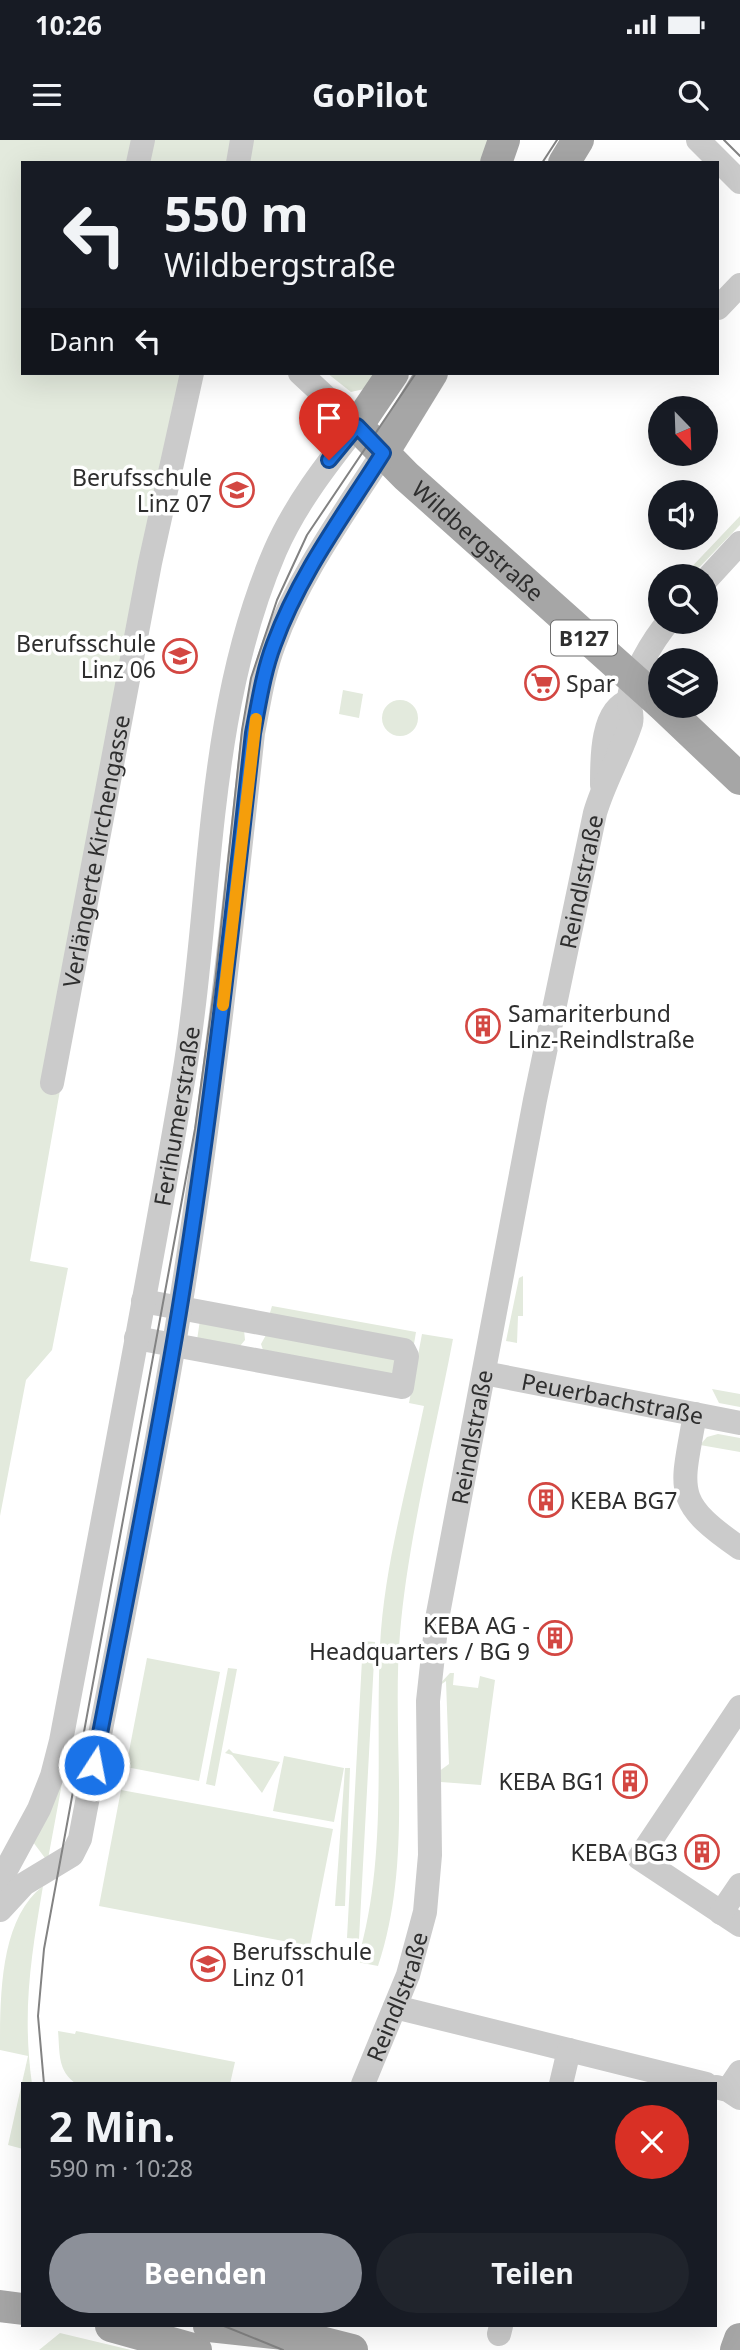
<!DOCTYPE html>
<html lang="de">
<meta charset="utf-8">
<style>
:root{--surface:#171b24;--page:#20242c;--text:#f1f3f6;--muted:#9ea1a6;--accent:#8c9099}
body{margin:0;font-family:"Noto Sans",sans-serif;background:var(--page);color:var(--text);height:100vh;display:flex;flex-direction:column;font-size:26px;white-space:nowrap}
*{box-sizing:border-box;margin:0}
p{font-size:23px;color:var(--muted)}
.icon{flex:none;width:38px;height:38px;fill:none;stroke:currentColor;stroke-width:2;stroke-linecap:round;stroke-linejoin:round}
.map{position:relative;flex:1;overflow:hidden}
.sheet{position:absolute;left:21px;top:1942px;width:696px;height:245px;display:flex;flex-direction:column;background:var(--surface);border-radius:0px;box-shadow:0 7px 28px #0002}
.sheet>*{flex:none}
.hud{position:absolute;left:21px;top:21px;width:698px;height:214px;border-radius:0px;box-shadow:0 7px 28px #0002;background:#171b24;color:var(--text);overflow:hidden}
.needle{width:46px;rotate:157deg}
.controls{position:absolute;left:648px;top:256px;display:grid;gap:14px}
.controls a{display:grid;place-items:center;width:70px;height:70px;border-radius:50%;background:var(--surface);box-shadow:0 7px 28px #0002;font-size:35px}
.pin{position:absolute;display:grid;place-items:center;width:60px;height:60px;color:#fff;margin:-72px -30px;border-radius:50% 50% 50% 0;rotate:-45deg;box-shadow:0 0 7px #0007}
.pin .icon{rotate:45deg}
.me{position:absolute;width:77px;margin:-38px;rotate:11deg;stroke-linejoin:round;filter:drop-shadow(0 0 5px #0008)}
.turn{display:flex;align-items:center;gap:24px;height:147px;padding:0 28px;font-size:32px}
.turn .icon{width:91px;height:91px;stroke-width:2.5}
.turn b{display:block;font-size:49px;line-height:60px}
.then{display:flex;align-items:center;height:66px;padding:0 28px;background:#0003;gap:14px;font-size:26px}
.round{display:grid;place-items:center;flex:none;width:74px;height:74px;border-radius:37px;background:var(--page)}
.summary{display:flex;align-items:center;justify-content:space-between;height:119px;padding:0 28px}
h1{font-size:42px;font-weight:700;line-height:52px}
.cta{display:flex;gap:14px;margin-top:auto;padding:14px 28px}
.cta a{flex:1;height:80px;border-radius:42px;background:var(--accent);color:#fff;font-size:28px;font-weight:700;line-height:80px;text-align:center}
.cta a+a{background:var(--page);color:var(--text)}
.status{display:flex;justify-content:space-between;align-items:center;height:49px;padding:0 35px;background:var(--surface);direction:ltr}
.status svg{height:19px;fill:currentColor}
header{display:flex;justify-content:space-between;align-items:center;height:91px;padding:0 28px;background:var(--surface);font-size:32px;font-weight:700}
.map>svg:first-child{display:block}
</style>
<div class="status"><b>10:26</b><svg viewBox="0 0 49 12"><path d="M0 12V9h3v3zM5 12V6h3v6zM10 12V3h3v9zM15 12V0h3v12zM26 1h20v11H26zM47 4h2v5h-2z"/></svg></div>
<header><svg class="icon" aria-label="menu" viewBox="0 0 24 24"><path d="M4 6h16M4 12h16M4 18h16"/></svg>GoPilot<svg class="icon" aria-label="search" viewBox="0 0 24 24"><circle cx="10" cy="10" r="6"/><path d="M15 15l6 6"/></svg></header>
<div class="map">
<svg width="740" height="2210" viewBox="0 0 740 2210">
<rect width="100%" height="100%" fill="#fff"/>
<path fill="#e3eadd" d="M0 0H237L233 23H23V233H186L30 1121 68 1128 52 1210 26 1240 0 1376Z
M250 0H492L484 23H246Z
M327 233H375L364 249 351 252Z
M740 376V385L691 436H683Z
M343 550 363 554 359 578 339 574Z
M382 578a18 18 0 1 1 36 0a18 18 0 1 1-36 0Z
M523 1136V1176H518L517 1203 506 1201 519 1138Z
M272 1166 416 1192 414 1204 269 1176Z
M200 1180 244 1190 245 1200 240 1206 197 1200Z
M422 1194 453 1199C435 1294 408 1398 400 1493 391 1604 414 1718 378 1826L357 1822C388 1719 375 1611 380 1506 384 1425 408 1345 424 1266L409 1263Z
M266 1195 396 1220 392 1235 263 1210 261 1204Z
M712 1249 740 1254V1267L719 1263Z
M718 1294 740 1298V1312L700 1305 707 1297Z
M363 1501 375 1502 359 1799 347 1798Z
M147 1518 220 1532 199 1641 126 1627Z
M228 1528 237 1529 215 1646 206 1644Z
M450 1533H454L453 1545 478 1548 480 1536 495 1540 481 1645 441 1642 438 1632 449 1624 446 1541 435 1549Z
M229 1609 233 1613 280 1622 262 1653 232 1615 225 1613Z
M68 1611 48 1719 45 1718 33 1702Z
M284 1616 344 1628 334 1682 273 1671Z
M345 1628H350L345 1766H335Z
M121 1650 333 1689 310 1806 99 1766Z
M43 1746C31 1817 22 1872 32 1944H23V2009L8 2005 28 1916 0 1910C0 1855 0 1779 43 1746Z
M58 1891 75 1894 76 1891 235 1922 230 1944H77C57 1932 60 1912 58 1891Z
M60 2193 131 2210H39Z"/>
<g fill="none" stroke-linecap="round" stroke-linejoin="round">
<g stroke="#cbcbcb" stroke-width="24">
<path d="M698 0 740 42"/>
<path d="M138 23 143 0"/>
<path d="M238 23 242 0"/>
<path d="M718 168 740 145"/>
<path d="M705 441 740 403"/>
<path d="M602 645C602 620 601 570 629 561"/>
<path id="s1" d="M52 943 150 423 192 233"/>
<path d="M136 1198 402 1247 407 1216 404 1210 143 1161"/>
<path id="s2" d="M484 1233 740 1283"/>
<path d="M695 1274C682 1350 671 1361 740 1408"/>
<path d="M740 1567 639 1718 740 1785"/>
<path id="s3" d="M0 1741 39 1669 52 1636 61 1601C103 1379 146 1157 184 935 213 762 204 575 275 411 295 365 326 325 357 286L300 233"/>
<path d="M0 1770 24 1744 72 1715 80 1699C113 1522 151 1346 180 1168 211 977 232 785 253 593 259 563 263 533 274 504 299 435 344 374 383 313"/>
<path d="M721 1773 740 1745"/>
<path d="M395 1867 706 1944"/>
<path id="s4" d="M363 1944 408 1835 425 1772 430 1715 428 1561 437 1479 535 960 595 673C604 642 621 614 631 583 633 575 630 570 629 562 628 540 655 497 669 481"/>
<path d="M561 1944 569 1910"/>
<path d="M716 1947 728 1950 740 1958"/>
<path d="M728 1950 740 1932"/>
<path d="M499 2194 501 2186"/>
</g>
<g stroke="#a6a6a6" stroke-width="32">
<path d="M496 23 504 0"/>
<path d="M564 23 578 0"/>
<path id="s5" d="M393 233 357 286 406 336 660 563"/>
<path d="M383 313 432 233"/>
<path d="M662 565 740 639"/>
<path d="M0 2166 23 2169"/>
<path d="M111 2186 196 2210"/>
<path d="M209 2186 293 2195 352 2210"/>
<path d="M736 2210 740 2199"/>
</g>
<path stroke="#838383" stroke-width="2" d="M724 0 740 16
M542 23 557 0
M44 1944 38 1876 44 1809 195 989 215 843 242 590 251 538 277 460 307 395 416 233
M224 2186 283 2210"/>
</g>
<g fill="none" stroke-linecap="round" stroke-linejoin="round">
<g stroke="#114b97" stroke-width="18">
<path id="route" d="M94 1625C123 1472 155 1320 180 1166 211 976 232 785 253 593 259 563 263 533 274 504 299 435 344 375 383 313L357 286 329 320"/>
</g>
<use href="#route" stroke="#1a73e8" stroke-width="12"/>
<path stroke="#f59e0b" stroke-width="12" d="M223 865 256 579"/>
</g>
<defs>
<g id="school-ring" transform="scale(1.75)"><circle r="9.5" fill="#fff" stroke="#d34742" stroke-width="1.5"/><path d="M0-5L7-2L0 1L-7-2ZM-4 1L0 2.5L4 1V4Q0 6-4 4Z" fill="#d34742"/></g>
<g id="supermarket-ring" transform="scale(1.75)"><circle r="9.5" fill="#fff" stroke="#d34742" stroke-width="1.5"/><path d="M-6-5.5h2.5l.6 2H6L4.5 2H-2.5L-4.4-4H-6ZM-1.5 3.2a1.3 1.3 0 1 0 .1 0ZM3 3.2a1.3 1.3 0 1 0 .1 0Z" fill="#d34742"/></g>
<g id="building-ring" transform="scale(1.75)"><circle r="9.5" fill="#fff" stroke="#d34742" stroke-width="1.5"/><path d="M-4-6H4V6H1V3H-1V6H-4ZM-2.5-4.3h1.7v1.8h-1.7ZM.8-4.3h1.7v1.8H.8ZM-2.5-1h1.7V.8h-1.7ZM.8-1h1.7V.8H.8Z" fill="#d34742"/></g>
</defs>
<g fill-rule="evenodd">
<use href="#school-ring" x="237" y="350"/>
<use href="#school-ring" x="180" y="516"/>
<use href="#supermarket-ring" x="542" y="543"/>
<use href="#building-ring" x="483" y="886"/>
<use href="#building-ring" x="546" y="1360"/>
<use href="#building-ring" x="555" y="1498"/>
<use href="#building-ring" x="630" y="1641"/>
<use href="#building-ring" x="702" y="1712"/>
<use href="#school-ring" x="208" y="1824"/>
</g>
<g text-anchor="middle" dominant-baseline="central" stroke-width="7" stroke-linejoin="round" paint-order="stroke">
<rect fill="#fff" stroke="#6d6d6d" stroke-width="2" x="551" y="480.5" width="66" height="35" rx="5"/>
<g font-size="21" font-weight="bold" fill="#2e2e2e">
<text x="584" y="498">B127</text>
</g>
<g font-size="23" fill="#2e2e2e" stroke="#fff" text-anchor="end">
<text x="212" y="337">Berufsschule<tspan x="212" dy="26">Linz 07</tspan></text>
<text x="156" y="503">Berufsschule<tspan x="156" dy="26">Linz 06</tspan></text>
<text x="566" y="543" text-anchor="start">Spar</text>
<text x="508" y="873" text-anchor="start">Samariterbund<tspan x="508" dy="26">Linz-Reindlstraße</tspan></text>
<text x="570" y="1360" text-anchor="start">KEBA BG7</text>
<text x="530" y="1485">KEBA AG -<tspan x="530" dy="26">Headquarters / BG 9</tspan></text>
<text x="606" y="1641">KEBA BG1</text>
<text x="678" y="1712">KEBA BG3</text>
<text x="232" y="1811" text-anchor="start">Berufsschule<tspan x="232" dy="26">Linz 01</tspan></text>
</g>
<g font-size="23" fill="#2e2e2e" stroke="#fff">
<text stroke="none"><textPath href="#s5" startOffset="231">Wildbergstraße</textPath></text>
<text stroke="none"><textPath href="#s1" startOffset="236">Verlängerte Kirchengasse</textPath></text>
<text stroke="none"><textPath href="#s4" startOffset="1228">Reindlstraße</textPath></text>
<text stroke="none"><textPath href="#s3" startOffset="789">Ferihumerstraße</textPath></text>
<text stroke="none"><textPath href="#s2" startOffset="131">Peuerbachstraße</textPath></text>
<text stroke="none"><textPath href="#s4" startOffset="662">Reindlstraße</textPath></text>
<text stroke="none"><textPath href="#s4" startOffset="94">Reindlstraße</textPath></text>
</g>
</g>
</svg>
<div class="controls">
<a><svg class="needle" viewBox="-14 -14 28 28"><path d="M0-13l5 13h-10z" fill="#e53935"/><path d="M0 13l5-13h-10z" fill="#9ea1a6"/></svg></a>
<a><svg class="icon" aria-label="sound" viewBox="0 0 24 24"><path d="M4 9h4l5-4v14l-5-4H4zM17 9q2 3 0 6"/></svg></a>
<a><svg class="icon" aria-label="search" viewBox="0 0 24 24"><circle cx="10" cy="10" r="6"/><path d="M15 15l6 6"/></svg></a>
<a><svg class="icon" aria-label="layers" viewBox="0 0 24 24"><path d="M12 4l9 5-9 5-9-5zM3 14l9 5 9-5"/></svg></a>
</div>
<div class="pin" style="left:329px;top:320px;background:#d93025"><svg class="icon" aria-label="arrive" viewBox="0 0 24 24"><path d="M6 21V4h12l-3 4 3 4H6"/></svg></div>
<svg class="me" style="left:94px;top:1625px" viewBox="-20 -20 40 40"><circle r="17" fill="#1a73e8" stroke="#fff" stroke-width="3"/><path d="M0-11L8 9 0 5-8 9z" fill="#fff"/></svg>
<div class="hud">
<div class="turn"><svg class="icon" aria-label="left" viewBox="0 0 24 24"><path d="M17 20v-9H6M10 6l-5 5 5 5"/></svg><div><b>550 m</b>Wildbergstraße</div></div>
<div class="then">Dann<svg class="icon" aria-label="left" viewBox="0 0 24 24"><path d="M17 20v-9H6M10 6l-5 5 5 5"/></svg></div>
</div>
<section class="sheet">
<div class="summary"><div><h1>2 Min.</h1><p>590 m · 10:28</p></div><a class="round" style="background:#d93025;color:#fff"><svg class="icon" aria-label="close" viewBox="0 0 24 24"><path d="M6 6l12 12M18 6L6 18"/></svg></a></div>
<div class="cta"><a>Beenden</a><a>Teilen</a></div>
</section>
</div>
